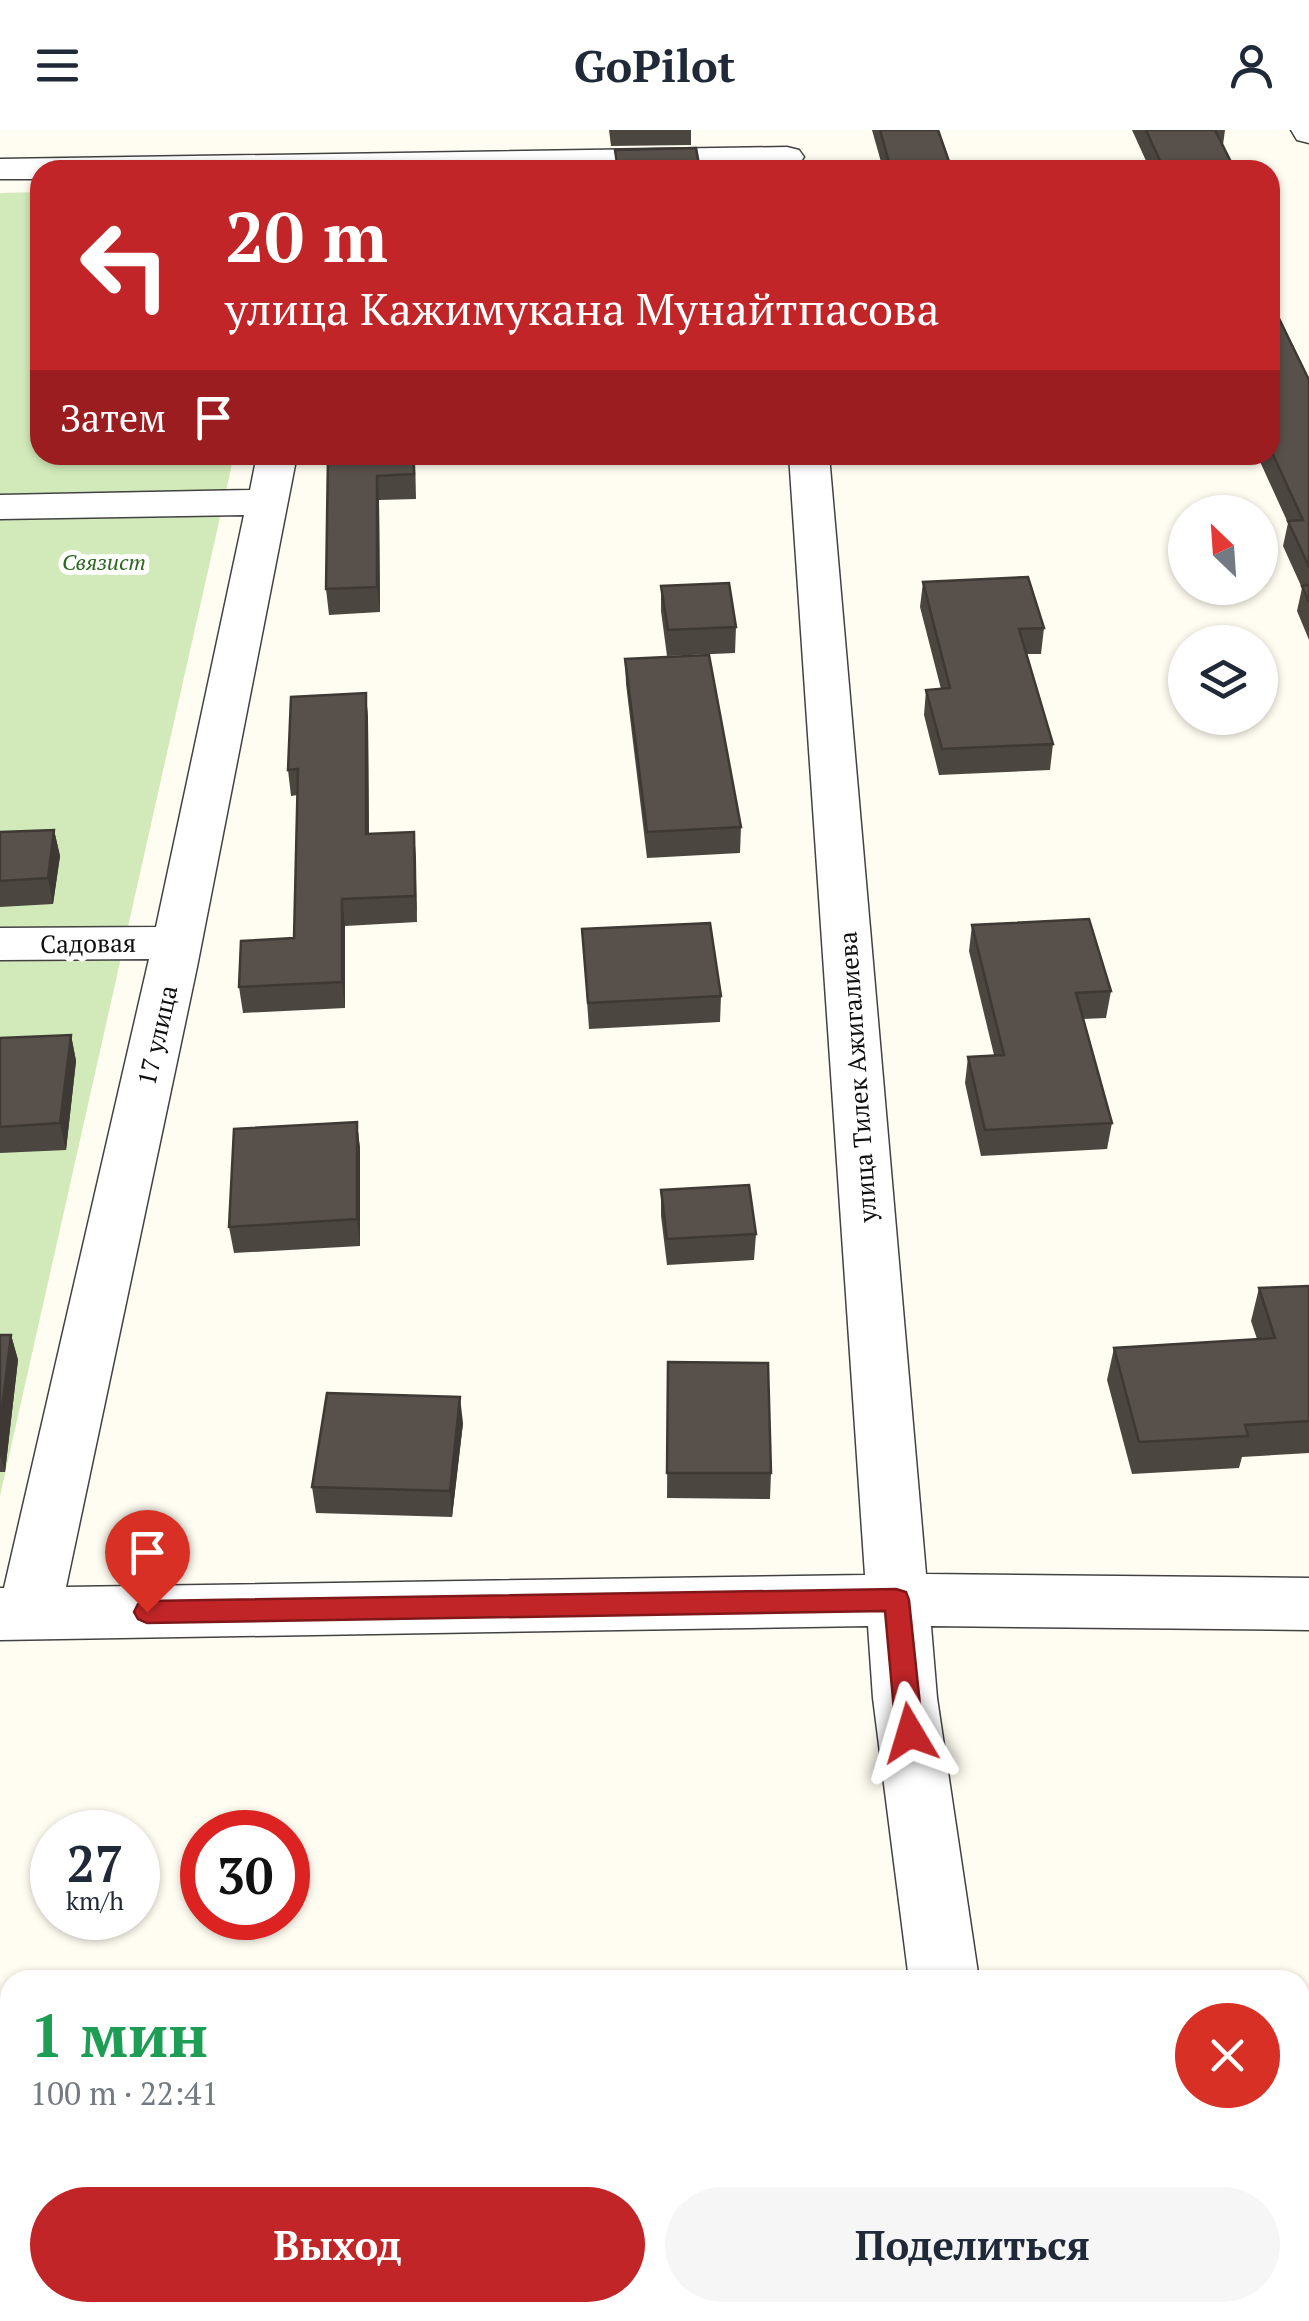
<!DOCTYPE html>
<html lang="ru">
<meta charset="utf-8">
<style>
:root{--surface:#fff;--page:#f6f6f7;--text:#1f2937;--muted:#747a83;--accent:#c22527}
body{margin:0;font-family:"PT Serif",serif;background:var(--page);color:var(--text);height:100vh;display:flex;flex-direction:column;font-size:38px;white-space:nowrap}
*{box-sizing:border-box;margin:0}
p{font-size:32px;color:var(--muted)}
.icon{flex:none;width:55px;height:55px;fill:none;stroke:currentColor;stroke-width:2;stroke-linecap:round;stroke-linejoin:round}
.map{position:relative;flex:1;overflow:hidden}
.panel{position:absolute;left:0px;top:1840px;width:1310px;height:352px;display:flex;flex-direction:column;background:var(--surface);border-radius:30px 30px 0 0;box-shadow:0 2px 8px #0004}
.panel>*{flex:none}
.banner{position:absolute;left:30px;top:30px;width:1250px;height:305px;border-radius:30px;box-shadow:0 2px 8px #0004;background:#c22527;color:#fff;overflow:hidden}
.needle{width:65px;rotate:335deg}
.controls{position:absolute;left:1168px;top:365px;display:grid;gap:20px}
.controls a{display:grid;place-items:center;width:110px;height:110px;border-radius:50%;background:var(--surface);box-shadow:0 2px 8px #0004;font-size:50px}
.speed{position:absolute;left:30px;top:1680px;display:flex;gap:20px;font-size:50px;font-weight:700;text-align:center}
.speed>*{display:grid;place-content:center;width:130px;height:130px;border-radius:50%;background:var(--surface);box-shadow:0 2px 8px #0004;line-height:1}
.speed small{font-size:25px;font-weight:400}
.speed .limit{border:15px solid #d22;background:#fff;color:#111}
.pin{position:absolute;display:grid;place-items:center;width:85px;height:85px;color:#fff;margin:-102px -42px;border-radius:50% 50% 50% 0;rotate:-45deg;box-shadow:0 0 10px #0007}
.pin .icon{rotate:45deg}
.me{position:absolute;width:110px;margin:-55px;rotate:353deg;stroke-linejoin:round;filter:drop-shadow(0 0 8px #0008)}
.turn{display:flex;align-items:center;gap:35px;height:210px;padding:0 30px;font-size:45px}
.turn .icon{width:130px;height:130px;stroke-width:2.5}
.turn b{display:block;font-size:70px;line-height:85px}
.then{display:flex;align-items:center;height:95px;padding:0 30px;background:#0003;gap:20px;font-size:38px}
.round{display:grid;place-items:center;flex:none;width:105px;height:105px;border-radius:52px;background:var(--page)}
.overview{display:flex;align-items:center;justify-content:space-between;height:170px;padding:0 30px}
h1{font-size:60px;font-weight:700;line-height:75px;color:#1e9e55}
.cta{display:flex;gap:20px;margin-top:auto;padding:20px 30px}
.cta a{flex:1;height:115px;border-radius:60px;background:var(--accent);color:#fff;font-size:40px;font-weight:700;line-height:115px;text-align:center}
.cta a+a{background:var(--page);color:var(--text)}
header{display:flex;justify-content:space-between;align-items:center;height:130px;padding:0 30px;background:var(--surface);font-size:45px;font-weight:700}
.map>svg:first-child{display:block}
</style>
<header><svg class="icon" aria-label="menu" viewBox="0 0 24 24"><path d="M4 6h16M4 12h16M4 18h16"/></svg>GoPilot<svg class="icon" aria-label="person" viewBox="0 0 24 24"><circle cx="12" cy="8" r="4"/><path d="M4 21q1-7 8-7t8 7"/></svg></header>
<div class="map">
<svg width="1309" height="2191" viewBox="0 0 1309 2191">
<rect width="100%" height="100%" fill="#fffdf1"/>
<path fill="#d2eaba" d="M40 62V325H234L0 1366V63Z"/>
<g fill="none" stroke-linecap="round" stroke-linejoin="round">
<g stroke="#424242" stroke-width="3">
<path id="minor" d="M1291 0H1309V13L1297 10Z
M787 17 799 20 804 27 799 34 600 40H40V49H0V29Z
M257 325H297L197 837 66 1457 865 1445 789 325H829L926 1444 1309 1448V1500L931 1496 937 1568 979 1850H909L873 1568 868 1496 0 1510V1458H4L149 829 0 830V798L156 797 244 385 0 389V365L250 360Z
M0 1885H10V1953H0Z
M1300 1895H1309V1963H1300Z"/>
</g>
<use href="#minor" fill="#fff" fill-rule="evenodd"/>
</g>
<path fill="#4c4640" d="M609 0H691V15L611 16Z
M872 0H938L952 40 883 39Z
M1132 0H1225L1223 15 1235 40H1141L1142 33H1147Z
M1270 170 1309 250V510L1297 481 1302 458 1283 416 1288 393 1257 325H1270Z
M328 325H415L416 369 379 370 380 482 329 485 326 459Z
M923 452 1044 498 1041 524H1026L1053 614 1050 640 939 645 924 585 926 560 941 559 920 477Z
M661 456 736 497 735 523 667 526 661 481Z
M625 529 741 697 740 723 647 728 626 554Z
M366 563 368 589 369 704 414 702 417 792 345 796V878L243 883 239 857 294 808 298 665 291 666 288 640Z
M54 700 60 726 53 774 0 777V702Z
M972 795 1111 861 1106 888 1083 889 1112 993 1107 1019 981 1026 965 953 968 927 994 925 969 821Z
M582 799 721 866 720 892 589 899Z
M71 905 76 931 66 1020 0 1023V908Z
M357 992 360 1019V1116L234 1123 229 1097Z
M661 1060 756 1104 754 1130 667 1135 661 1086Z
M1309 1156V1323L1242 1327 1239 1338 1132 1344 1107 1250 1114 1218 1257 1209 1251 1191 1259 1158Z
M0 1205H11L18 1230 5 1342H0Z
M668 1232 771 1343 770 1369 667 1368Z
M463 1293 452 1387 316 1383 312 1357Z
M970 2182H1147L1148 2191H968Z"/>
<path fill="#3e3934" d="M377 346 379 370 380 482 377 457Z
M366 563 368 589 369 730 366 704Z
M54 700 60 726 53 774 48 748Z
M414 702 416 728 417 792 415 766Z
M342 769 345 796V878L342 852Z
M71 905 76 931 66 1020 60 993Z
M357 992 360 1019V1116L357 1089Z
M11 1205 18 1230 5 1342 0 1325V1296Z
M460 1267 463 1293 452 1387 450 1361Z
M338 2182H344L343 2191H338Z"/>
<path fill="#58514b" stroke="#3e3934" stroke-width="2.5" d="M880 0H938L952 40H871L891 39Z
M1146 0H1215L1235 40H1145L1142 33H1161Z
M696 18 700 40H618L615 20Z
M1270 170 1309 250V437L1288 391 1303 390 1270 318Z
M328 325H413L414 344 377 346V457L326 459Z
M1028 447 1044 498 1019 499 1053 614 942 619 926 560 950 558 923 452Z
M729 453 736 497 668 500 661 456Z
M1309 455V472L1302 456Z
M709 525 741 697 647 702 625 529Z
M366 563V704L414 702 415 766 342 769V852L239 857 241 811 294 808 298 639 288 640 291 567Z
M54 700 48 748 0 751V702Z
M1089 789 1111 861 1076 863 1112 993 985 1000 968 927 1004 925 972 795Z
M710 793 721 866 588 873 582 799Z
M71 905 60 993 0 997V908Z
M357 992V1089L229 1097 234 999Z
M749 1055 756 1104 667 1109 661 1060Z
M1309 1156V1291L1245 1295 1248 1306 1139 1312 1114 1218 1275 1208 1259 1158Z
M0 1205H11L0 1296Z
M668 1232 768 1233 771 1343H667Z
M327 1263 460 1267 450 1361 312 1357Z
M167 2182H338V2191H166Z
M975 2182H1147L1148 2191H976Z"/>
<path fill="#c22527" stroke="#7e1819" stroke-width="2.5" d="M896 1459 906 1462 909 1470 923 1603 919 1611 910 1615 900 1611 896 1603 885 1481 147 1493 138 1489 134 1482 138 1474 147 1471Z"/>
<g text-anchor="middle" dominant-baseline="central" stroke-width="10" stroke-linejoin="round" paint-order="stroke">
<g font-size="22" font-style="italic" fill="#2b691e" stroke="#fff">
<text x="104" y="431">Связист</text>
</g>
<g font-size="25" fill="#0f0f0f" stroke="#fff">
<text transform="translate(88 813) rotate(-1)">Садовая</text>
<text transform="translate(157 905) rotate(-77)">17 улица</text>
<text transform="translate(857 947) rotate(-94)">улица Тилек Ажигалиева</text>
</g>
</g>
</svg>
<div class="controls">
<a><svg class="needle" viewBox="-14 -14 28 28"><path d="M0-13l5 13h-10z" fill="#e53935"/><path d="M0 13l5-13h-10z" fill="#747a83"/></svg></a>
<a><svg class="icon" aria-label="layers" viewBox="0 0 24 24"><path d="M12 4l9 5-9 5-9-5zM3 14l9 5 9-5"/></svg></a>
</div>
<div class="speed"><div>27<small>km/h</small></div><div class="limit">30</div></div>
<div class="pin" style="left:147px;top:1482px;background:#d93025"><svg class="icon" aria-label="arrive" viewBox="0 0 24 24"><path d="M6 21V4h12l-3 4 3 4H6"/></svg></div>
<svg class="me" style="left:910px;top:1603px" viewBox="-20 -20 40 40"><path d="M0-17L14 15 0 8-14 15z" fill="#c22527" stroke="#fff" stroke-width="4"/></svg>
<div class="banner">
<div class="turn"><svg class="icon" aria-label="left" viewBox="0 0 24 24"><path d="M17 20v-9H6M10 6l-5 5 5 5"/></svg><div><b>20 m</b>улица Кажимукана Мунайтпасова</div></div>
<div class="then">Затем<svg class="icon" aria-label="arrive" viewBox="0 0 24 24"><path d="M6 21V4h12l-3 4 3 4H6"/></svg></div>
</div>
<section class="panel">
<div class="overview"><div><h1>1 мин</h1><p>100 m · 22:41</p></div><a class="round" style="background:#d93025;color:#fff"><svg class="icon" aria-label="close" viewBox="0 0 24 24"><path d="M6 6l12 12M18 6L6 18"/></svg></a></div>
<div class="cta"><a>Выход</a><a>Поделиться</a></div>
</section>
</div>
